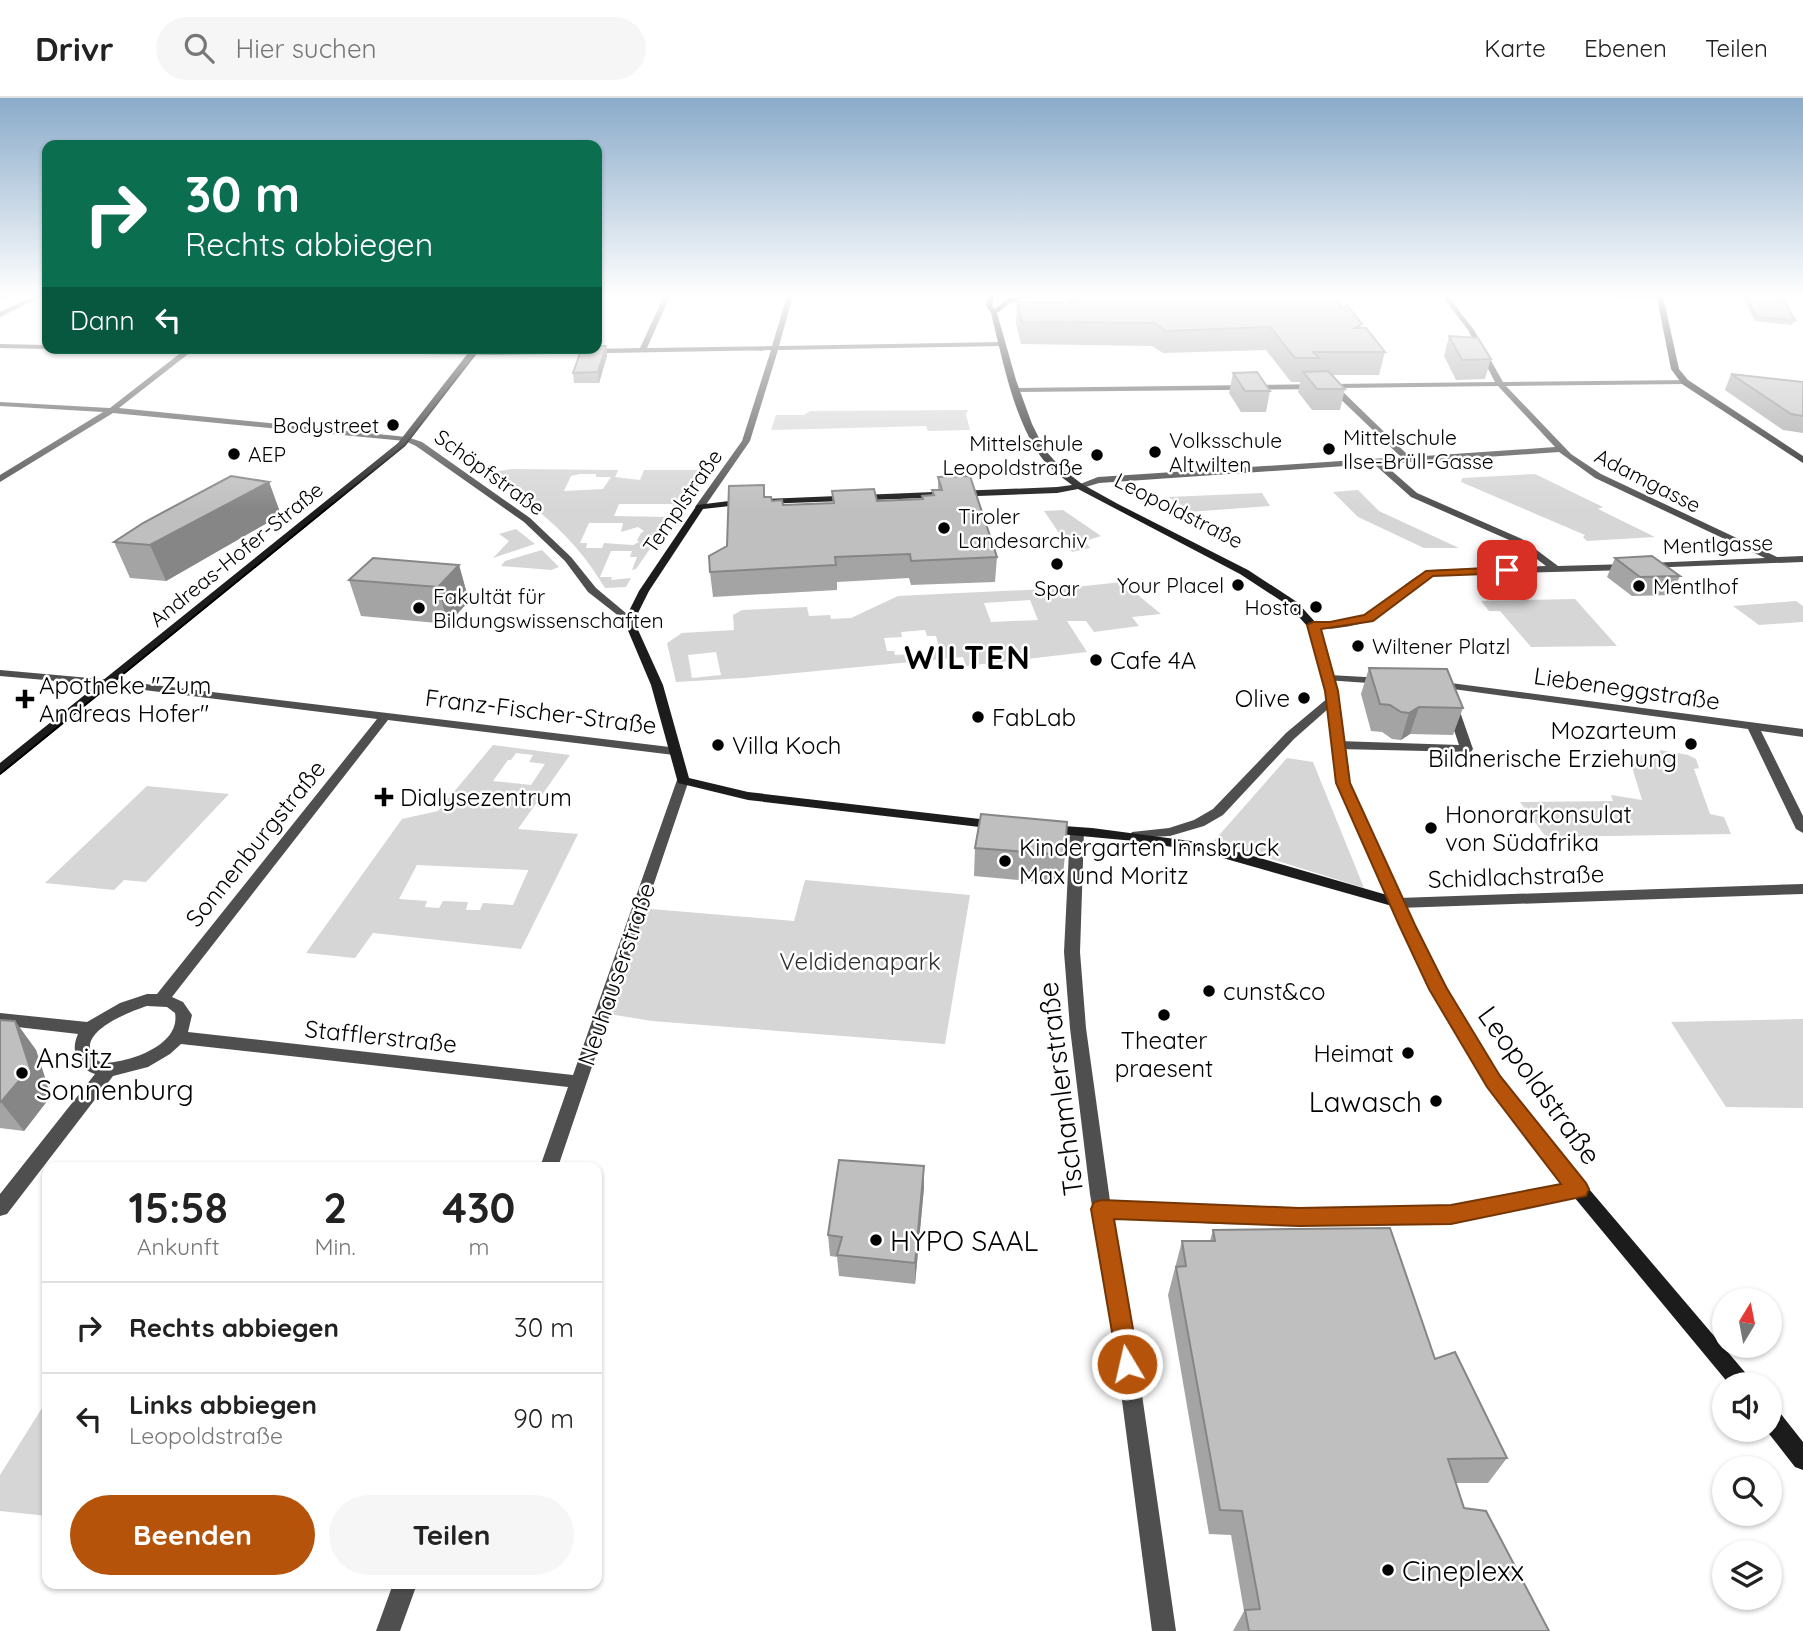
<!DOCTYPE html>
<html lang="de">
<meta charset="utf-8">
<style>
:root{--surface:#fff;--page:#f6f6f6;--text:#222;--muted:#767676;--line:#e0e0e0;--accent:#b45309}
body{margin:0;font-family:Quicksand,sans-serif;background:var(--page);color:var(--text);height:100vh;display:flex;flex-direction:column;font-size:26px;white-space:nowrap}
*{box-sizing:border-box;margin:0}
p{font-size:23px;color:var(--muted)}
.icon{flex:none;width:38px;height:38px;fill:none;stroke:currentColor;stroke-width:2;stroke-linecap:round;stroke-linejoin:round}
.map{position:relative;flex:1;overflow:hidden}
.sheet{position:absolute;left:42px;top:1064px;width:560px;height:427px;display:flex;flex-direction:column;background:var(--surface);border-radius:14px;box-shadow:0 2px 5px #0004}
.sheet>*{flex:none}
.guide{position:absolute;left:42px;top:42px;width:560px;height:214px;border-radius:14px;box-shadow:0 2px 5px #0004;background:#0b6e4f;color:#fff;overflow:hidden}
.needle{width:46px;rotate:10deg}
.buttons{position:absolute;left:1712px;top:1190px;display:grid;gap:14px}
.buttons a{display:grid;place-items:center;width:70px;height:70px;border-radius:50%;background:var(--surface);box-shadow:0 2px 5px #0004;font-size:35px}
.pin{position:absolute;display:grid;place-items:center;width:60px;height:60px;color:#fff;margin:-30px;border-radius:14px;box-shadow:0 4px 10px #0006}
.me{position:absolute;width:77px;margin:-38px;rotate:351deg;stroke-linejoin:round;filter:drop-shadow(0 0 5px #0008)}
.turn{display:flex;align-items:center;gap:24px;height:147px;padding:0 28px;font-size:32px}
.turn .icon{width:91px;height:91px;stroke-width:2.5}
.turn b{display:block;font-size:49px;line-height:60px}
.then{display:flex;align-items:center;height:66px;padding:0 28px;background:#0003;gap:14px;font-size:26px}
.eta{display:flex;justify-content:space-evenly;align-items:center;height:119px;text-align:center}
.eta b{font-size:42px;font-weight:700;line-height:49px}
.cta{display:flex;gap:14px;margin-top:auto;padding:14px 28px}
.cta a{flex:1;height:80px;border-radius:42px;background:var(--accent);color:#fff;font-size:28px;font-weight:700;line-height:80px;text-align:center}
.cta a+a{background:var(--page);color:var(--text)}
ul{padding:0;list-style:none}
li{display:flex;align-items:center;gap:21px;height:91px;padding:0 28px;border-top:2px solid var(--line)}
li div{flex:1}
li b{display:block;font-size:26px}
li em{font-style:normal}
header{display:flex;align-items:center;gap:42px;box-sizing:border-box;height:98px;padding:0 35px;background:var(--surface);border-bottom:2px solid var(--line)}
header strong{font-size:33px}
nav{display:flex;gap:38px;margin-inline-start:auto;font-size:24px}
.search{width:490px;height:63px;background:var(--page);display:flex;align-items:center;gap:18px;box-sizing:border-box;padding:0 24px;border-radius:38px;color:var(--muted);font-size:26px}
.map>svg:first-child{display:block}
</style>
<header>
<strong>Drivr</strong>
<div class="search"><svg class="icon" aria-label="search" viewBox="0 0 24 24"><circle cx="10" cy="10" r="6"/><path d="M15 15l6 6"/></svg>Hier suchen</div>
<nav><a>Karte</a><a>Ebenen</a><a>Teilen</a></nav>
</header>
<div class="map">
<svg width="1803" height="1533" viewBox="0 0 1803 1533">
<rect width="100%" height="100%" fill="#fff"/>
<path fill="#d6d6d6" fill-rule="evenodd" d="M968 312 966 316 970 332 928 333 926 328 771 332 776 317H804L810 313Z
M511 371 618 372 615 379 640 382 644 372H712L668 425 636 471 632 472 637 459H630L632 453H611L600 479H612L611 482 631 480 626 489 605 490C571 434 538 412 487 375ZM580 376H596V379H611L603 391 564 393 571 378ZM673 406 669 419 614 418 619 406ZM589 425H623L621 434 638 429 644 433 641 435 637 442 639 444 633 447 604 445 602 450H586L587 445H580Z
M1535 376 1603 409 1598 411 1655 439 1587 443 1583 439 1585 437 1461 384 1462 380Z
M1358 392 1379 413 1459 450H1424L1358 419 1333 394Z
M1262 395 1270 408 1188 414 1187 410 1168 399Z
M1063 412 1101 438 1085 443 1090 450 1072 454 1044 413Z
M516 431 535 446 493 460 509 443 499 436Z
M542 452 559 469 551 472 501 468 505 463Z
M1122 484 1161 516 1132 519 1139 528 1094 534 1086 523H1067L1087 554 966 568 963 559 744 580 676 584 667 545 682 535 734 532 733 517 742 512 807 509 809 518 830 517 831 521 851 520 898 498 1066 490ZM1030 502 1038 522 991 524 984 505ZM925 532 927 538H936L939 550 932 551 933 555 895 557 894 553H887L884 540 902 539 901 534ZM716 554 721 577 692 580 688 557Z
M1575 501 1617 548 1531 549 1500 513H1489L1481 503Z
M1796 503 1803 508V524L1759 527 1733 508Z
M493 647 570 657 518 731 578 736 521 851 373 835 355 860 306 855 402 721 438 713ZM516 655 533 657 529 664 545 666 531 687 493 683 508 662H511ZM417 767 528 772V773L513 807 483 805 480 812H466L468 804 443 803 439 810 425 809 427 803 399 801Z
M1660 652 1688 657 1696 661 1699 670 1694 671 1710 716 1724 719 1731 736 1546 739 1520 704 1613 703 1611 697 1642 702 1629 659 1660 655Z
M1287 660 1313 664 1364 790 1214 743Z
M147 688 229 696 146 784 124 782 114 792 45 785Z
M805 782 970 797 945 946 652 923 603 915 639 810 794 823Z
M1803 921V1010L1726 1009 1671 924Z
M47 1302V1418L0 1413V1377Z"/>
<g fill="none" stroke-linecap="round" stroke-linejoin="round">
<path fill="#4f4f4f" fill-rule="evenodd" d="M35 198H43L0 219V214Z
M664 198H670L647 250 772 248 787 198H793L779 248 1001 244 1005 246 1001 248 778 252 750 343 703 411 700 412 695 409 742 343 771 252 492 257 192 253 119 310 407 339 422 344 530 420 571 459 596 490 633 521 634 523 629 526 588 494 565 463 524 424 416 348 405 343 113 315 0 384V377L103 314 0 308V304L110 310 183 253 136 250 492 253 640 250Z
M1442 198H1448L1474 232 1503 284 1688 282 1689 284 1685 286 1506 288 1571 356 1601 376 1777 459 1803 458V464L1645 470 1644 468 1649 465 1765 460 1595 380 1559 354 1384 366 1417 395 1522 441 1558 468 1629 466 1634 469 1629 472 1435 477 1427 480C1409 493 1392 511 1373 521 1361 528 1318 535 1308 528L1309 526C1327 523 1346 524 1363 518 1385 509 1405 481 1430 472L1546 468 1516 445 1411 399 1374 366 1099 385 1079 391 1075 388 1098 379 1401 359 1330 291 1015 294 1011 292 1015 290 1495 284 1468 232ZM1498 288 1555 349 1410 359 1339 290Z
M0 246 47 247V250H50L47 251 0 250Z
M0 572 112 582 678 650 680 653 678 656 674 657 388 622 172 899 183 904 192 917 188 934 573 977 677 682 683 678 688 679 689 682 558 1069H540L568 989 181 946 170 956 148 969 113 978 7 1116 0 1118V1096L95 976C77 970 70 953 78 936L0 927V915L87 924 120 905 147 896H157L377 621 112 588 0 578ZM147 908 167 909 175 915C181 948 128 965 103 965 97 963 93 960 91 954 82 932 131 913 147 908Z
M1329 577 1383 580 1389 583 1383 586 1325 582 1323 580Z
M1435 583 1803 631V639L1761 633 1803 718V735L1796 731 1748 631 1431 588 1429 586Z
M1333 597 1337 599V603L1294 641 1223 717 1204 728 1170 738 1132 740 1130 737 1132 734 1169 730 1194 722 1213 711 1286 635 1329 599Z
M1452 604 1458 608 1473 651 1471 654 1338 651 1332 647 1338 643 1459 647 1446 608Z
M1077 729 1084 733 1080 854 1086 930 1110 1103 1220 1110 1348 1112 1451 1109 1578 1083 1584 1085 1587 1091 1584 1097 1578 1099 1451 1125 1348 1128 1220 1126 1112 1120 1134 1241 1176 1533H1152L1114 1241 1090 1096 1070 930 1064 854 1070 733Z
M1803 786V796L1399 810 1392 805 1399 800Z
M393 1486H417L400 1533H376Z"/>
<path fill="#1c1c1c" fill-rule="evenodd" d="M988 198H994L992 208 995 211 1010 198H1031L1010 205 997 215 1016 282 1032 326 1045 352 1061 370 1082 386 1118 406 1248 472 1297 504 1317 526 1337 593 1349 685 1414 826 1461 916 1500 978 1538 1031 1749 1279 1752 1286H1729L1526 1041 1488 988 1446 919 1392 808 1198 753 1134 743 1049 735 1042 731 1049 727 1092 730 1198 744 1246 756 1387 797 1337 685 1325 593 1308 529 1289 508 1240 476 1078 391 1057 395 762 406V402L765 401 1057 389 1072 387C1059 377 1045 367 1037 353 1012 314 1002 259 991 215L986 208Z
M1611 198H1663L1679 271 1688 282 1803 358V365L1682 286 1671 271 1657 200H1614Z
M472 250H479L404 349 4 674 0 675V665L398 345Z
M745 401 748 402V406L703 411 649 493 634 523 663 587 689 680 748 694 997 723 1004 727 1002 730 997 731 748 702 678 685 651 587 624 523 639 493 697 407Z
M1769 1308 1777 1311 1803 1344V1372L1795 1369 1766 1332H1769Z"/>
<path stroke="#000" stroke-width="2" d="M1567 198H1683
M0 676 405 347 480 250"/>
</g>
<path fill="#a4a4a4" d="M1068 198H1335L1342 210 1385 254 1379 277H1332L1345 291 1340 312H1312L1298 294 1300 284H1291L1266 252 1163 255 1152 248 1021 246 1016 226 1017 204H1070Z
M1742 198H1781L1795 222 1792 227 1755 223Z
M1449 238 1491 261 1485 281 1456 282 1444 258Z
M606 248 607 258 599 285H574L573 275Z
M1233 275 1270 293 1266 314H1241L1229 295Z
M1731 276 1803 284V335L1783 332 1725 292Z
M938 379 997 459 995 484 911 487 909 480 837 484V492L713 499 710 474 727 448 765 399 783 407 833 405 832 393 877 403 922 401V398L932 397V392H938Z
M269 384 281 417 166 483 130 480 114 444Z
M1615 460 1680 478 1671 497 1632 498 1607 479Z
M459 467 469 503 448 526 361 518 349 482Z
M1369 570 1463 610 1453 637 1410 636 1401 642 1392 641 1382 634 1371 633 1361 596Z
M975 750 1065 757 1062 786 974 778Z
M0 922 15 923 36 952 51 998 24 1033 0 1030Z
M924 1089 915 1186 839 1178 837 1159 830 1158 828 1137Z
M1213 1132 1435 1261 1507 1360 1488 1385H1456L1464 1410 1549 1533H1233L1244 1513 1231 1437 1209 1436 1168 1197 1182 1143H1210Z"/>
<path fill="#868686" d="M0 198H11L0 203Z
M606 248 607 258 599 285 598 274Z
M269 384 281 417 166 483 150 447Z
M459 467 469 503 448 526 438 489Z
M1419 609 1410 636 1401 642 1409 615Z
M15 923 36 952 51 998 24 1033 1 1004Z
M924 1068V1089L915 1186V1165Z"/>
<path fill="#bfbfbf" stroke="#868686" stroke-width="2" d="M1078 198H1335L1342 210 1347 207 1362 226 1355 230H1366L1385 254H1313L1319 260H1295L1270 229 1166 233 1155 225 1022 224 1017 204H1080Z
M1746 198H1781L1795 222 1757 219Z
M1449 238 1478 240 1491 261 1462 262Z
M597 248H606L598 274 573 275 582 250H597Z
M1328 273 1345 291H1317L1303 274Z
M1257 274 1270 293H1245L1233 275Z
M1731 276 1803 284V318L1791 316Z
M231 378 269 384 150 447 114 444 143 425Z
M970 378 997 459 911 463 910 456 835 459 836 467 710 474 709 458 727 448 729 388 764 387V399H771L772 403 782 402 783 407 834 405 832 393 874 391 877 403 923 401 922 398 934 397 932 392H942L938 379Z
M1652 458 1680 478 1640 479 1615 460Z
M373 460 459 467 438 489 349 482Z
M1369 570 1447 571 1463 610 1419 609 1409 615 1401 614 1390 607 1380 606Z
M981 716 1067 724 1065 757 975 750Z
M0 922 15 923 30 970 1 1004H0Z
M839 1062 924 1068 915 1165 837 1157 842 1139 828 1137Z
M1390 1130 1435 1261 1455 1254 1507 1360 1448 1361 1464 1410 1486 1413 1549 1533H1249L1245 1512 1260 1511 1242 1413 1220 1412 1176 1169 1186 1168 1182 1143H1215L1213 1132Z"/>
<linearGradient id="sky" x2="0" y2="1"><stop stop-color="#8aabca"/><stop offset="0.48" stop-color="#fff"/><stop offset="1" stop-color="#fff" stop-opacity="0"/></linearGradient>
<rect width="1803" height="412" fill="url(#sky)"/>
<path fill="#b45309" stroke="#753606" stroke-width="2" d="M1507 469 1513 472 1511 475 1433 478 1373 523 1321 531 1338 593 1350 685 1415 827 1446 889 1500 978 1586 1085 1589 1091 1586 1098 1451 1126 1299 1128 1114 1121 1139 1266 1136 1275 1127 1278 1119 1275 1091 1111 1094 1104 1102 1102 1299 1110 1451 1107 1561 1086 1487 989 1429 891 1399 827 1336 685 1325 593 1307 527 1313 524H1330L1364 517 1426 473Z"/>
<g fill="#000" stroke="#fff" stroke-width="2.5">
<circle cx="393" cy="327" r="7"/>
<circle cx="1329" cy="351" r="7"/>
<circle cx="1155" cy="354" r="7"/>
<circle cx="234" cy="356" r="7"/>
<circle cx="1097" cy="357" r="7"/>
<circle cx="944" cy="430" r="7"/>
<circle cx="1057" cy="466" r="7"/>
<circle cx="1238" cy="487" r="7"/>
<circle cx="1639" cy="488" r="7"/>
<circle cx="1316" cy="509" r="7"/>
<circle cx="419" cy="510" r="7"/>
<circle cx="1358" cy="548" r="7"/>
<circle cx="1096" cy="562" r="7"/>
<circle cx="1304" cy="600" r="7"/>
<path d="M21.5 590.5h7v7h7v7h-7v7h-7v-7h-7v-7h7z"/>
<circle cx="978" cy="619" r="7"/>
<circle cx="1691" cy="646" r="7"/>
<circle cx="718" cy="647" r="7"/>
<path d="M380.5 688.5h7v7h7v7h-7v7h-7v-7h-7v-7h7z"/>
<circle cx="1431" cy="730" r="7"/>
<circle cx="1005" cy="763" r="7"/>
<circle cx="1209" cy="893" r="7"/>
<circle cx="1164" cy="917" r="7"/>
<circle cx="1408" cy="955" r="7"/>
<circle cx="22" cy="975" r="7"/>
<circle cx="1436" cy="1003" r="7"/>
<circle cx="876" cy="1142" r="7"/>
<circle cx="1388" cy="1472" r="7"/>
</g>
<g text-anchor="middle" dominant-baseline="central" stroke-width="5" stroke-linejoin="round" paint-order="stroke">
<g font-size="21" fill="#000" stroke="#fff" text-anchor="start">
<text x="379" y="327" text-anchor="end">Bodystreet</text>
<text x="1343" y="339">Mittelschule<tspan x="1343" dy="24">Ilse-Brüll-Gasse</tspan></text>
<text x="1169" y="342">Volksschule<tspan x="1169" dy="24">Altwilten</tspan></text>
<text x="1083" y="345" text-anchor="end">Mittelschule<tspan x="1083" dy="24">Leopoldstraße</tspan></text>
<text x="248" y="356">AEP</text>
<text x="958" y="418">Tiroler<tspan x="958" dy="24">Landesarchiv</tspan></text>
<text x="1224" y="487" text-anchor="end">Your Placel</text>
<text x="1653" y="488">Mentlhof</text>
<text x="1057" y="490" text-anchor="middle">Spar</text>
<text x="433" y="498">Fakultät für<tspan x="433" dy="24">Bildungswissenschaften</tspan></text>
<text x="1302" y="509" text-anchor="end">Hosta</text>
<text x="1372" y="548">Wiltener Platzl</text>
</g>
<g font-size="21" fill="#000" stroke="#fff">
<text transform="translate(490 374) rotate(36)">Schöpfstraße</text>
<text transform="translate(1648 382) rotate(27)">Adamgasse</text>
<text transform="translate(682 403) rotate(-55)">Templstraße</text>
<text transform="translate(1179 412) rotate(27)">Leopoldstraße</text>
<text transform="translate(1718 446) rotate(-2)">Mentlgasse</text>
<text transform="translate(236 456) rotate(-39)">Andreas-Hofer-Straße</text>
</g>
<g font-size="24" fill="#000" stroke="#fff" text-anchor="start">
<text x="1110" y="562">Cafe 4A</text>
<text x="39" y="587">Apotheke "Zum<tspan x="39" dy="28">Andreas Hofer"</tspan></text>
<text x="1290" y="600" text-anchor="end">Olive</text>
<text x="992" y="619">FabLab</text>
<text x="1677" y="632" text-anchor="end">Mozarteum<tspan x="1677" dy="28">Bildnerische Erziehung</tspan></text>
<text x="732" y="647">Villa Koch</text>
<text x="400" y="699">Dialysezentrum</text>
<text x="1445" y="716">Honorarkonsulat<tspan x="1445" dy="28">von Südafrika</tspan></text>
<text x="1019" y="749">Kindergarten Innsbruck<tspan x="1019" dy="28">Max und Moritz</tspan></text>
<text x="1223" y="893">cunst&amp;co</text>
<text x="1164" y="942" text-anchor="middle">Theater<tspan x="1164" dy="28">praesent</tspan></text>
<text x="1394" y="955" text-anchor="end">Heimat</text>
</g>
<g font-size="24" fill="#000" stroke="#fff">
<text transform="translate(1627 590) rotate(8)">Liebeneggstraße</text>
<text transform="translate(541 613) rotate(7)">Franz-Fischer-Straße</text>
<text transform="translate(255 745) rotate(-51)">Sonnenburgstraße</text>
<text transform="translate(1516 778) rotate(-2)">Schidlachstraße</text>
<text transform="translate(616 876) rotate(-71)">Neuhauserstraße</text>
<text transform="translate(381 938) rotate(6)">Stafflerstraße</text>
</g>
<g font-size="24" fill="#2d2d2d" stroke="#fff">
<text x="860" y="863">Veldidenapark</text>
</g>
<g font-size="28" fill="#000" stroke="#fff" text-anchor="start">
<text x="36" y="959">Ansitz<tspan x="36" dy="32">Sonnenburg</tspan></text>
<text x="1422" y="1003" text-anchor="end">Lawasch</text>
<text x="890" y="1142">HYPO SAAL</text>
<text x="1402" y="1472">Cineplexx</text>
</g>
<g font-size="28" fill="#000" stroke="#fff">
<text transform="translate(1540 987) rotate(54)">Leopoldstraße</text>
<text transform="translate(1060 991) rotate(-97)">Tschamlerstraße</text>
</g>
<g font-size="32" font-weight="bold" letter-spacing="2" fill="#000" stroke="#fff">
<text x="968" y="559">WILTEN</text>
</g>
</g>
</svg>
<div class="buttons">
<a><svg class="needle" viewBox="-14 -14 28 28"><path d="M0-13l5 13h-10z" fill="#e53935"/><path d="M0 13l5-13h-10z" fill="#767676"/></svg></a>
<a><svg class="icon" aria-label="sound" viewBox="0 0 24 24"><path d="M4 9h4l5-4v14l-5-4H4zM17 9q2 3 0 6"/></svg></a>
<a><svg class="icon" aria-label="search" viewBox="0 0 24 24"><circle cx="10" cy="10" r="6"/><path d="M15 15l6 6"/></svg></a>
<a><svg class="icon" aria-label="layers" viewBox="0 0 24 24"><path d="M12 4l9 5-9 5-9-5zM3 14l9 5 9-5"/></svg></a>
</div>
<div class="pin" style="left:1507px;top:472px;background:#d93025"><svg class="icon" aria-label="arrive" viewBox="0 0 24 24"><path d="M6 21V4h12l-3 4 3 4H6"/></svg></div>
<svg class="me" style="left:1127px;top:1266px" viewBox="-20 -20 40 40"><circle r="17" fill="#b45309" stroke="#fff" stroke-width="3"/><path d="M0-11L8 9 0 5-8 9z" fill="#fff"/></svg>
<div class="guide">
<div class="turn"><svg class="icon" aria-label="right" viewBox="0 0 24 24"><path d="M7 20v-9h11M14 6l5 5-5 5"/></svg><div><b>30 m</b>Rechts abbiegen</div></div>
<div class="then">Dann<svg class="icon" aria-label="left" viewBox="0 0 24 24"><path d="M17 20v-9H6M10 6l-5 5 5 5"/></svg></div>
</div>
<section class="sheet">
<div class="eta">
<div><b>15:58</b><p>Ankunft</p></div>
<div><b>2</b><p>Min.</p></div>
<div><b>430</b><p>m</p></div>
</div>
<ul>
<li><svg class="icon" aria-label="right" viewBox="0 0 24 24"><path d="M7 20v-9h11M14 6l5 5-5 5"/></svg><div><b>Rechts abbiegen</b></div><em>30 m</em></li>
<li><svg class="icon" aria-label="left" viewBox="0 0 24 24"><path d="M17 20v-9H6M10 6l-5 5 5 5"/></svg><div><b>Links abbiegen</b><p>Leopoldstraße</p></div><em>90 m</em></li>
</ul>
<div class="cta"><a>Beenden</a><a>Teilen</a></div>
</section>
</div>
